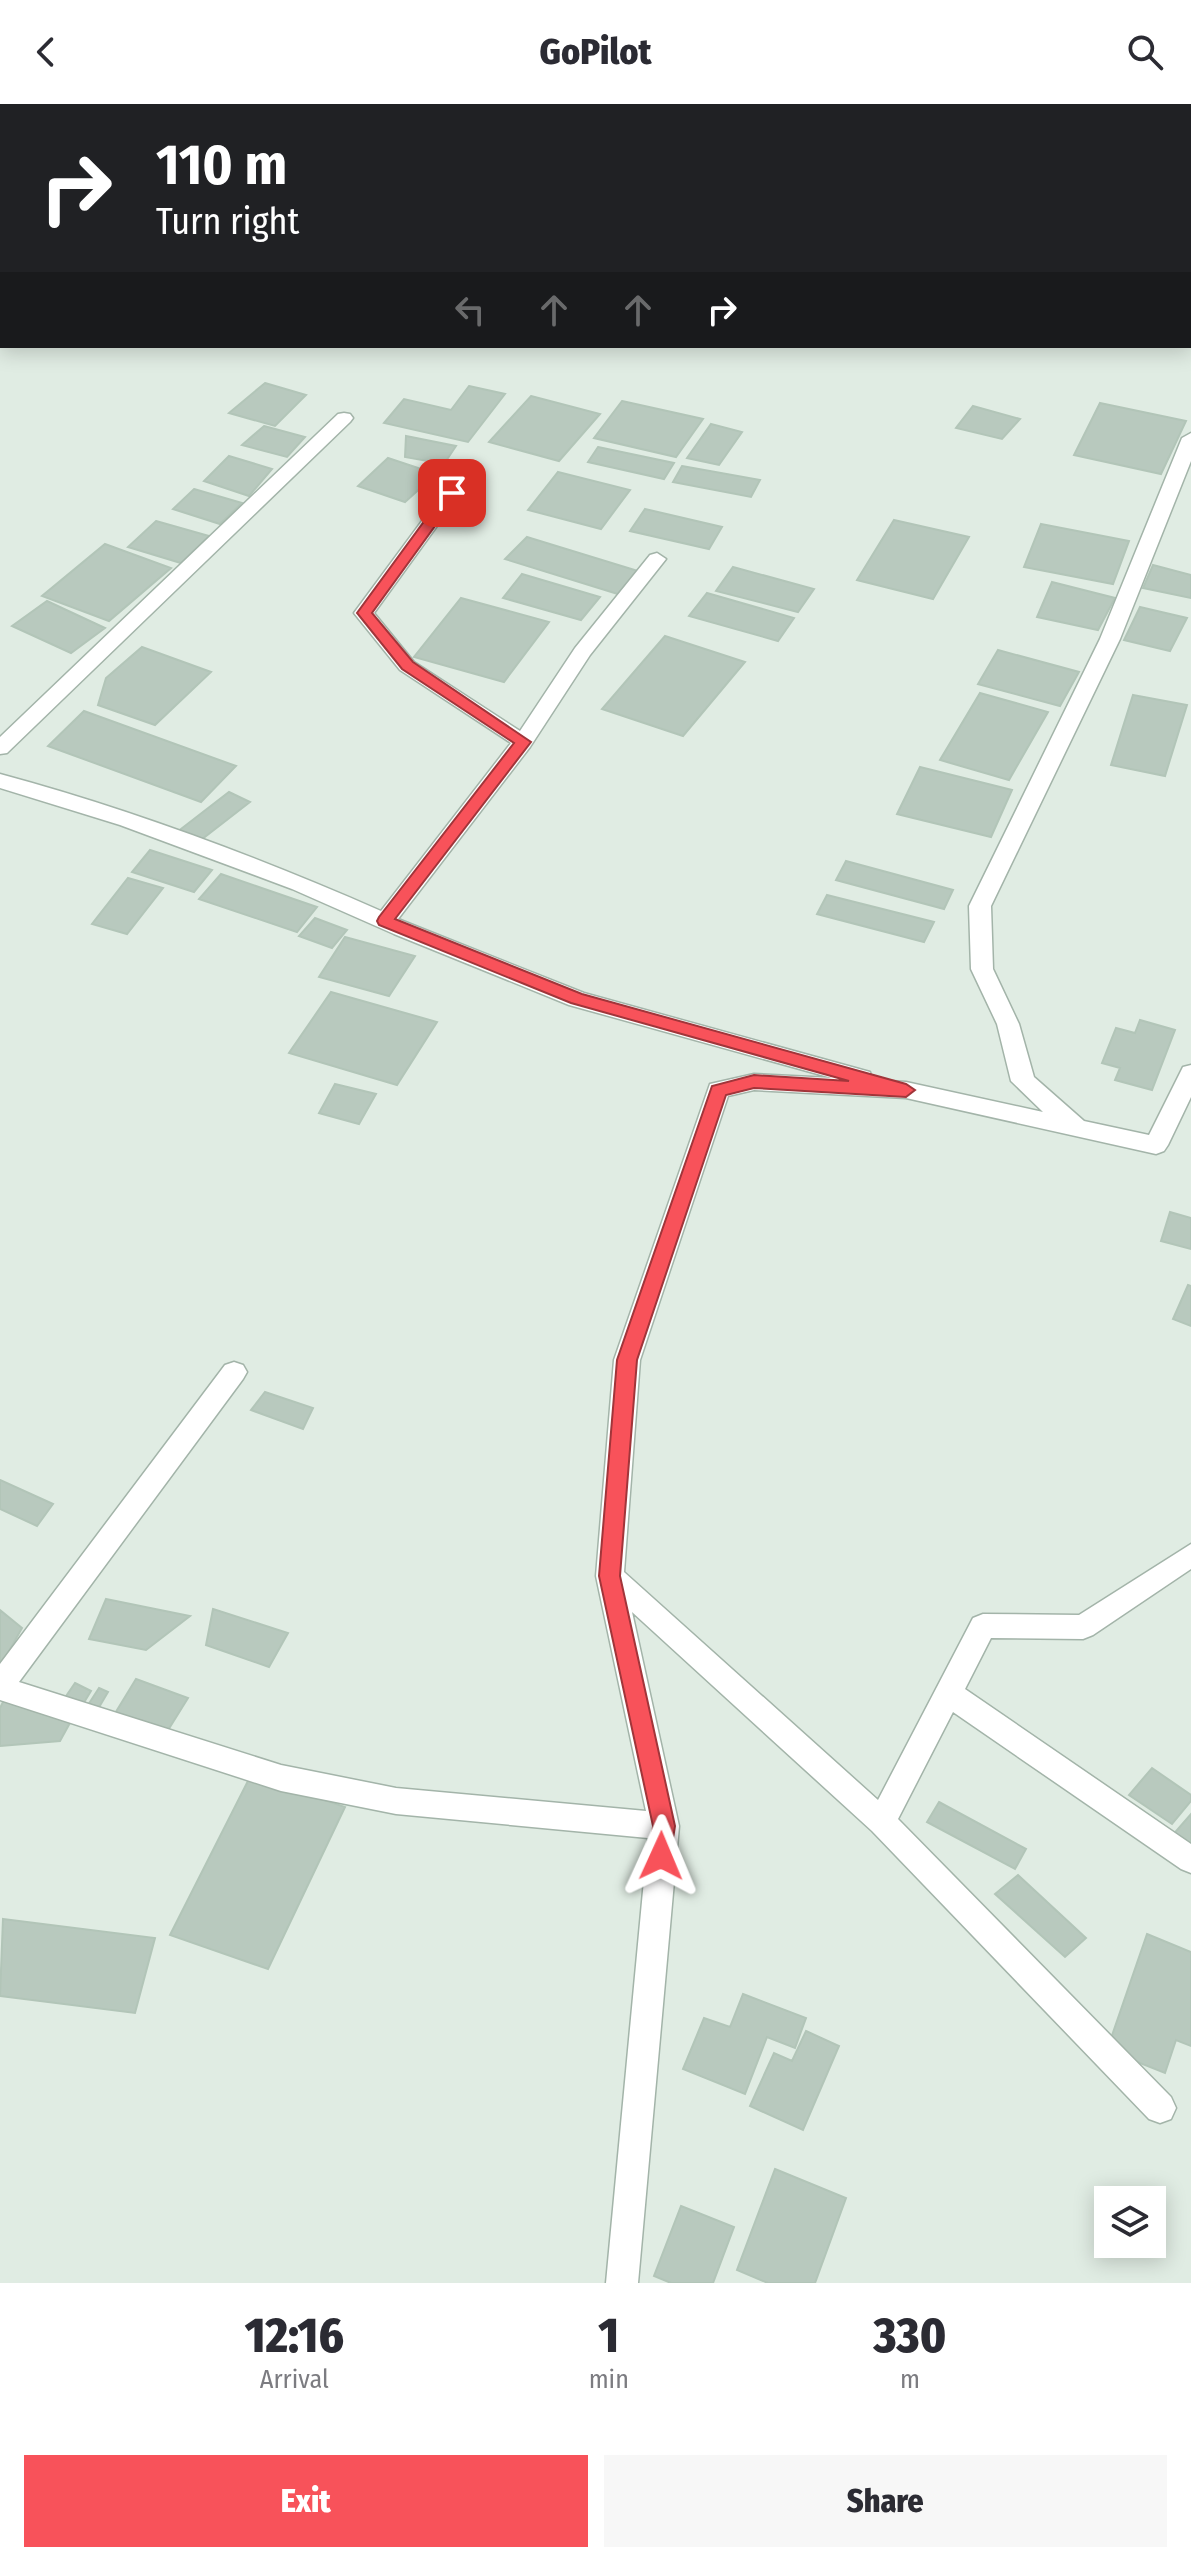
<!DOCTYPE html>
<style>
:root{--surface:#fff;--page:#f7f7f7;--text:#2b2b33;--muted:#7c7c81;--accent:#f8525a}
body{margin:0;font-family:"Fira Sans Condensed",sans-serif;background:var(--page);color:var(--text);height:100vh;display:flex;flex-direction:column;font-size:30px;white-space:nowrap}
*{box-sizing:border-box;margin:0}
p{font-size:26px;color:var(--muted)}
.icon{flex:none;width:44px;height:44px;fill:none;stroke:currentColor;stroke-width:2;stroke-linecap:round;stroke-linejoin:round}
.map{position:relative;height:2179px;overflow:hidden}
.sheet{display:flex;flex-direction:column;background:var(--surface);flex:1}
.sheet>*{flex:none}
.banner{position:absolute;left:0px;top:0px;width:1192px;height:244px;box-shadow:0 4px 20px #0003;background:#202124;color:#fff;overflow:hidden}
.tools{position:absolute;left:1094px;top:2082px;display:grid;gap:16px}
.tools a{display:grid;place-items:center;width:72px;height:72px;border-radius:0px;background:var(--surface);box-shadow:0 4px 20px #0003;font-size:40px}
.pin{position:absolute;display:grid;place-items:center;width:68px;height:68px;color:#fff;margin:-34px;border-radius:16px;box-shadow:0 4px 12px #0006}
.me{position:absolute;width:88px;margin:-44px;rotate:1deg;stroke-linejoin:round;filter:drop-shadow(0 0 6px #0008)}
.turn{display:flex;align-items:center;gap:28px;height:168px;padding:0 24px;font-size:36px}
.turn .icon{width:104px;height:104px;stroke-width:2.5}
.turn b{display:block;font-size:56px;line-height:68px}
.lanes{display:flex;align-items:center;height:76px;padding:0 24px;background:#0003;justify-content:center;gap:40px;direction:ltr}
.lanes .off{opacity:.35}
.eta{display:flex;justify-content:space-evenly;align-items:center;height:136px;text-align:center}
.eta b{font-size:48px;font-weight:800;line-height:56px}
.primary-button{display:flex;gap:16px;margin-top:auto;padding:16px 24px}
.primary-button a{flex:1;height:92px;border-radius:0px;background:var(--accent);color:#fff;font-size:32px;font-weight:800;line-height:92px;text-align:center}
.primary-button a+a{background:var(--page);color:var(--text)}
header{display:flex;justify-content:space-between;align-items:center;height:104px;padding:0 24px;background:var(--surface);font-size:36px;font-weight:800}
.map>svg:first-child{display:block}
</style>
<header><svg class="icon" aria-label="back" viewBox="0 0 24 24"><path d="M15 5l-7 7 7 7"/></svg>GoPilot<svg class="icon" aria-label="search" viewBox="0 0 24 24"><circle cx="10" cy="10" r="6"/><path d="M15 15l6 6"/></svg></header>
<div class="map">
<svg width="1191" height="2179" viewBox="0 0 1191 2179">
<rect width="100%" height="100%" fill="#e0ece3"/>
<path fill="#b8c9be" stroke="#b2c5b8" stroke-width="2" d="M265 279 306 291 275 322 229 309Z
M469 282 505 290 468 338 384 319 404 295 451 306Z
M531 292 600 310 559 357 489 338Z
M622 297 703 315 676 353 594 334Z
M1100 299 1186 317 1161 370 1074 351Z
M973 302 1020 315 1002 335 956 324Z
M711 320 742 328 719 361 687 354Z
M264 322 305 333 287 353 242 341Z
M406 332 456 342 444 360 405 353Z
M598 343 674 359 664 375 588 358Z
M229 352 272 365 249 392 204 377Z
M388 354 436 370 405 398 358 382Z
M682 362 760 376 751 393 673 378Z
M558 368 630 386 601 425 528 406Z
M194 385 242 399 220 420 173 405Z
M645 405 722 423 709 445 630 427Z
M894 416 969 433 933 495 857 476Z
M156 417 209 432 181 459 128 443Z
M1041 420 1129 437 1113 480 1024 463Z
M527 433 638 467 618 490 505 455Z
M105 440 171 464 109 517 42 492Z
M1153 461 1191 471V494L1143 484Z
M733 463 814 485 798 508 716 487Z
M522 470 600 493 581 516 503 494Z
M1052 478 1115 494 1098 526 1037 513Z
M707 489 794 514 778 537 689 512Z
M461 494 549 518 504 578 414 553Z
M47 497 105 524 71 549 12 522Z
M1140 503 1187 514 1170 547 1124 536Z
M665 532 745 558 683 632 602 605Z
M142 543 211 568 155 621 98 601 106 574Z
M998 546 1079 568 1060 602 978 580Z
M980 589 1048 608 1009 676 940 656Z
M1133 591 1187 601 1165 672 1111 661Z
M84 607 236 662 201 698 48 642Z
M920 663 1012 686 991 733 897 710Z
M229 688 250 698 197 739 177 728Z
M150 746 212 766 194 788 132 768Z
M846 757 953 786 944 805 836 776Z
M221 770 317 803 297 828 199 795Z
M128 774 163 784 127 830 92 820Z
M827 791 934 818 924 838 817 810Z
M315 814 347 826 332 844 299 832Z
M345 833 415 852 389 892 319 873Z
M331 888 437 918 397 981 289 949Z
M1140 916 1175 926 1152 986 1115 976 1120 964 1102 959 1116 924 1135 929Z
M335 980 376 990 359 1020 319 1009Z
M1170 1108 1191 1114V1145L1161 1137Z
M1188 1181 1191 1182V1222L1173 1215Z
M265 1288 313 1304 303 1325 251 1306Z
M0 1376 53 1400 37 1422 0 1405Z
M106 1495 190 1512 146 1546 89 1535Z
M213 1505 288 1529 269 1563 206 1541Z
M0 1506 22 1524 0 1563Z
M136 1575 188 1594 165 1631 114 1611Z
M75 1579 91 1587 80 1605 62 1598Z
M99 1584 108 1588 98 1605 88 1601Z
M4 1596 71 1617 60 1637 0 1642V1604Z
M1152 1664 1191 1691V1697L1172 1720 1129 1691Z
M251 1671 345 1703 268 1865 170 1831Z
M939 1698 1026 1745 1015 1765 927 1718Z
M1191 1710V1744L1171 1733Z
M1018 1771 1086 1834 1065 1853 995 1790Z
M3 1815 155 1834 135 1909 0 1892Z
M1147 1830 1191 1848V1942L1176 1936 1165 1969 1107 1946Z
M743 1890 806 1914 795 1944 767 1933 745 1990 683 1965 704 1914 730 1923Z
M806 1927 839 1942 803 2026 750 2002 774 1949 792 1957Z
M775 2065 846 2094 815 2179H768L737 2166Z
M681 2102 734 2123 713 2179H671L654 2172Z"/>
<g fill="none" stroke-linecap="round" stroke-linejoin="round">
<g stroke="#a3b4a9" stroke-width="3">
<path id="minor" d="M344 309 350 310 353 314 350 318 7 649 0 650V633L338 310Z
M1191 329V357L1120 535 991 802 993 865 1019 920 1034 973 1084 1017 1149 1031 1183 963 1191 961V993L1168 1041 1164 1047 1156 1050 906 994 754 986 728 992 640 1256 624 1468 878 1696 973 1514 983 1510 1079 1511 1191 1440V1465L1093 1531 1083 1535 991 1534 965 1585 1191 1740V1769L1181 1765 953 1608 898 1715 1171 1993 1176 2004 1171 2015 1160 2019 1149 2015 872 1727 632 1508 679 1722 638 2179H606L648 1734 396 1710 281 1687 0 1596V1560L225 1261 234 1258 243 1261 247 1268 243 1275 19 1578 281 1661 396 1684 646 1707 596 1472 614 1256 710 980 754 970 832 974 569 901 394 830 292 785 120 721 0 684V670C130 705 258 753 381 807L511 639 400 566 354 509 464 360H476L479 364 374 509 414 558 520 627 575 544 650 451 657 449 666 455 590 551 530 643 398 815 584 889 870 968 872 976 906 978 1043 1008 1011 977 997 920 971 865 969 802 1100 535 1182 334Z"/>
</g>
<use href="#minor" fill="#fff" fill-rule="evenodd"/>
</g>
<path fill="#f8525a" stroke="#a1353a" stroke-width="2" d="M452 385 459 389 372 509 413 558 531 638 395 815 582 890 906 980 915 986 906 993 754 984 726 991 637 1256 620 1472 675 1722 669 1760 661 1762 653 1760 650 1752 653 1722 599 1472 617 1256 712 982 754 971 849 977 571 899 379 821 377 817 379 813 514 639 402 565 357 509 447 386Z"/>
</svg>
<div class="tools">
<a><svg class="icon" aria-label="layers" viewBox="0 0 24 24"><path d="M12 4l9 5-9 5-9-5zM3 14l9 5 9-5"/></svg></a>
</div>
<div class="pin" style="left:452px;top:389px;background:#d93025"><svg class="icon" aria-label="arrive" viewBox="0 0 24 24"><path d="M6 21V4h12l-3 4 3 4H6"/></svg></div>
<svg class="me" style="left:661px;top:1752px" viewBox="-20 -20 40 40"><path d="M0-17L14 15 0 8-14 15z" fill="#f8525a" stroke="#fff" stroke-width="4"/></svg>
<div class="banner">
<div class="turn"><svg class="icon" aria-label="right" viewBox="0 0 24 24"><path d="M7 20v-9h11M14 6l5 5-5 5"/></svg><div><b>110 m</b>Turn right</div></div>
<div class="lanes"><svg class="icon off" aria-label="left" viewBox="0 0 24 24"><path d="M17 20v-9H6M10 6l-5 5 5 5"/></svg><svg class="icon off" aria-label="ahead" viewBox="0 0 24 24"><path d="M12 20V5M6 11l6-6 6 6"/></svg><svg class="icon off" aria-label="ahead" viewBox="0 0 24 24"><path d="M12 20V5M6 11l6-6 6 6"/></svg><svg class="icon" aria-label="right" viewBox="0 0 24 24"><path d="M7 20v-9h11M14 6l5 5-5 5"/></svg></div>
</div>
</div>
<section class="sheet">
<div class="eta">
<div><b>12:16</b><p>Arrival</p></div>
<div><b>1</b><p>min</p></div>
<div><b>330</b><p>m</p></div>
</div>
<div class="primary-button"><a>Exit</a><a>Share</a></div>
</section>
